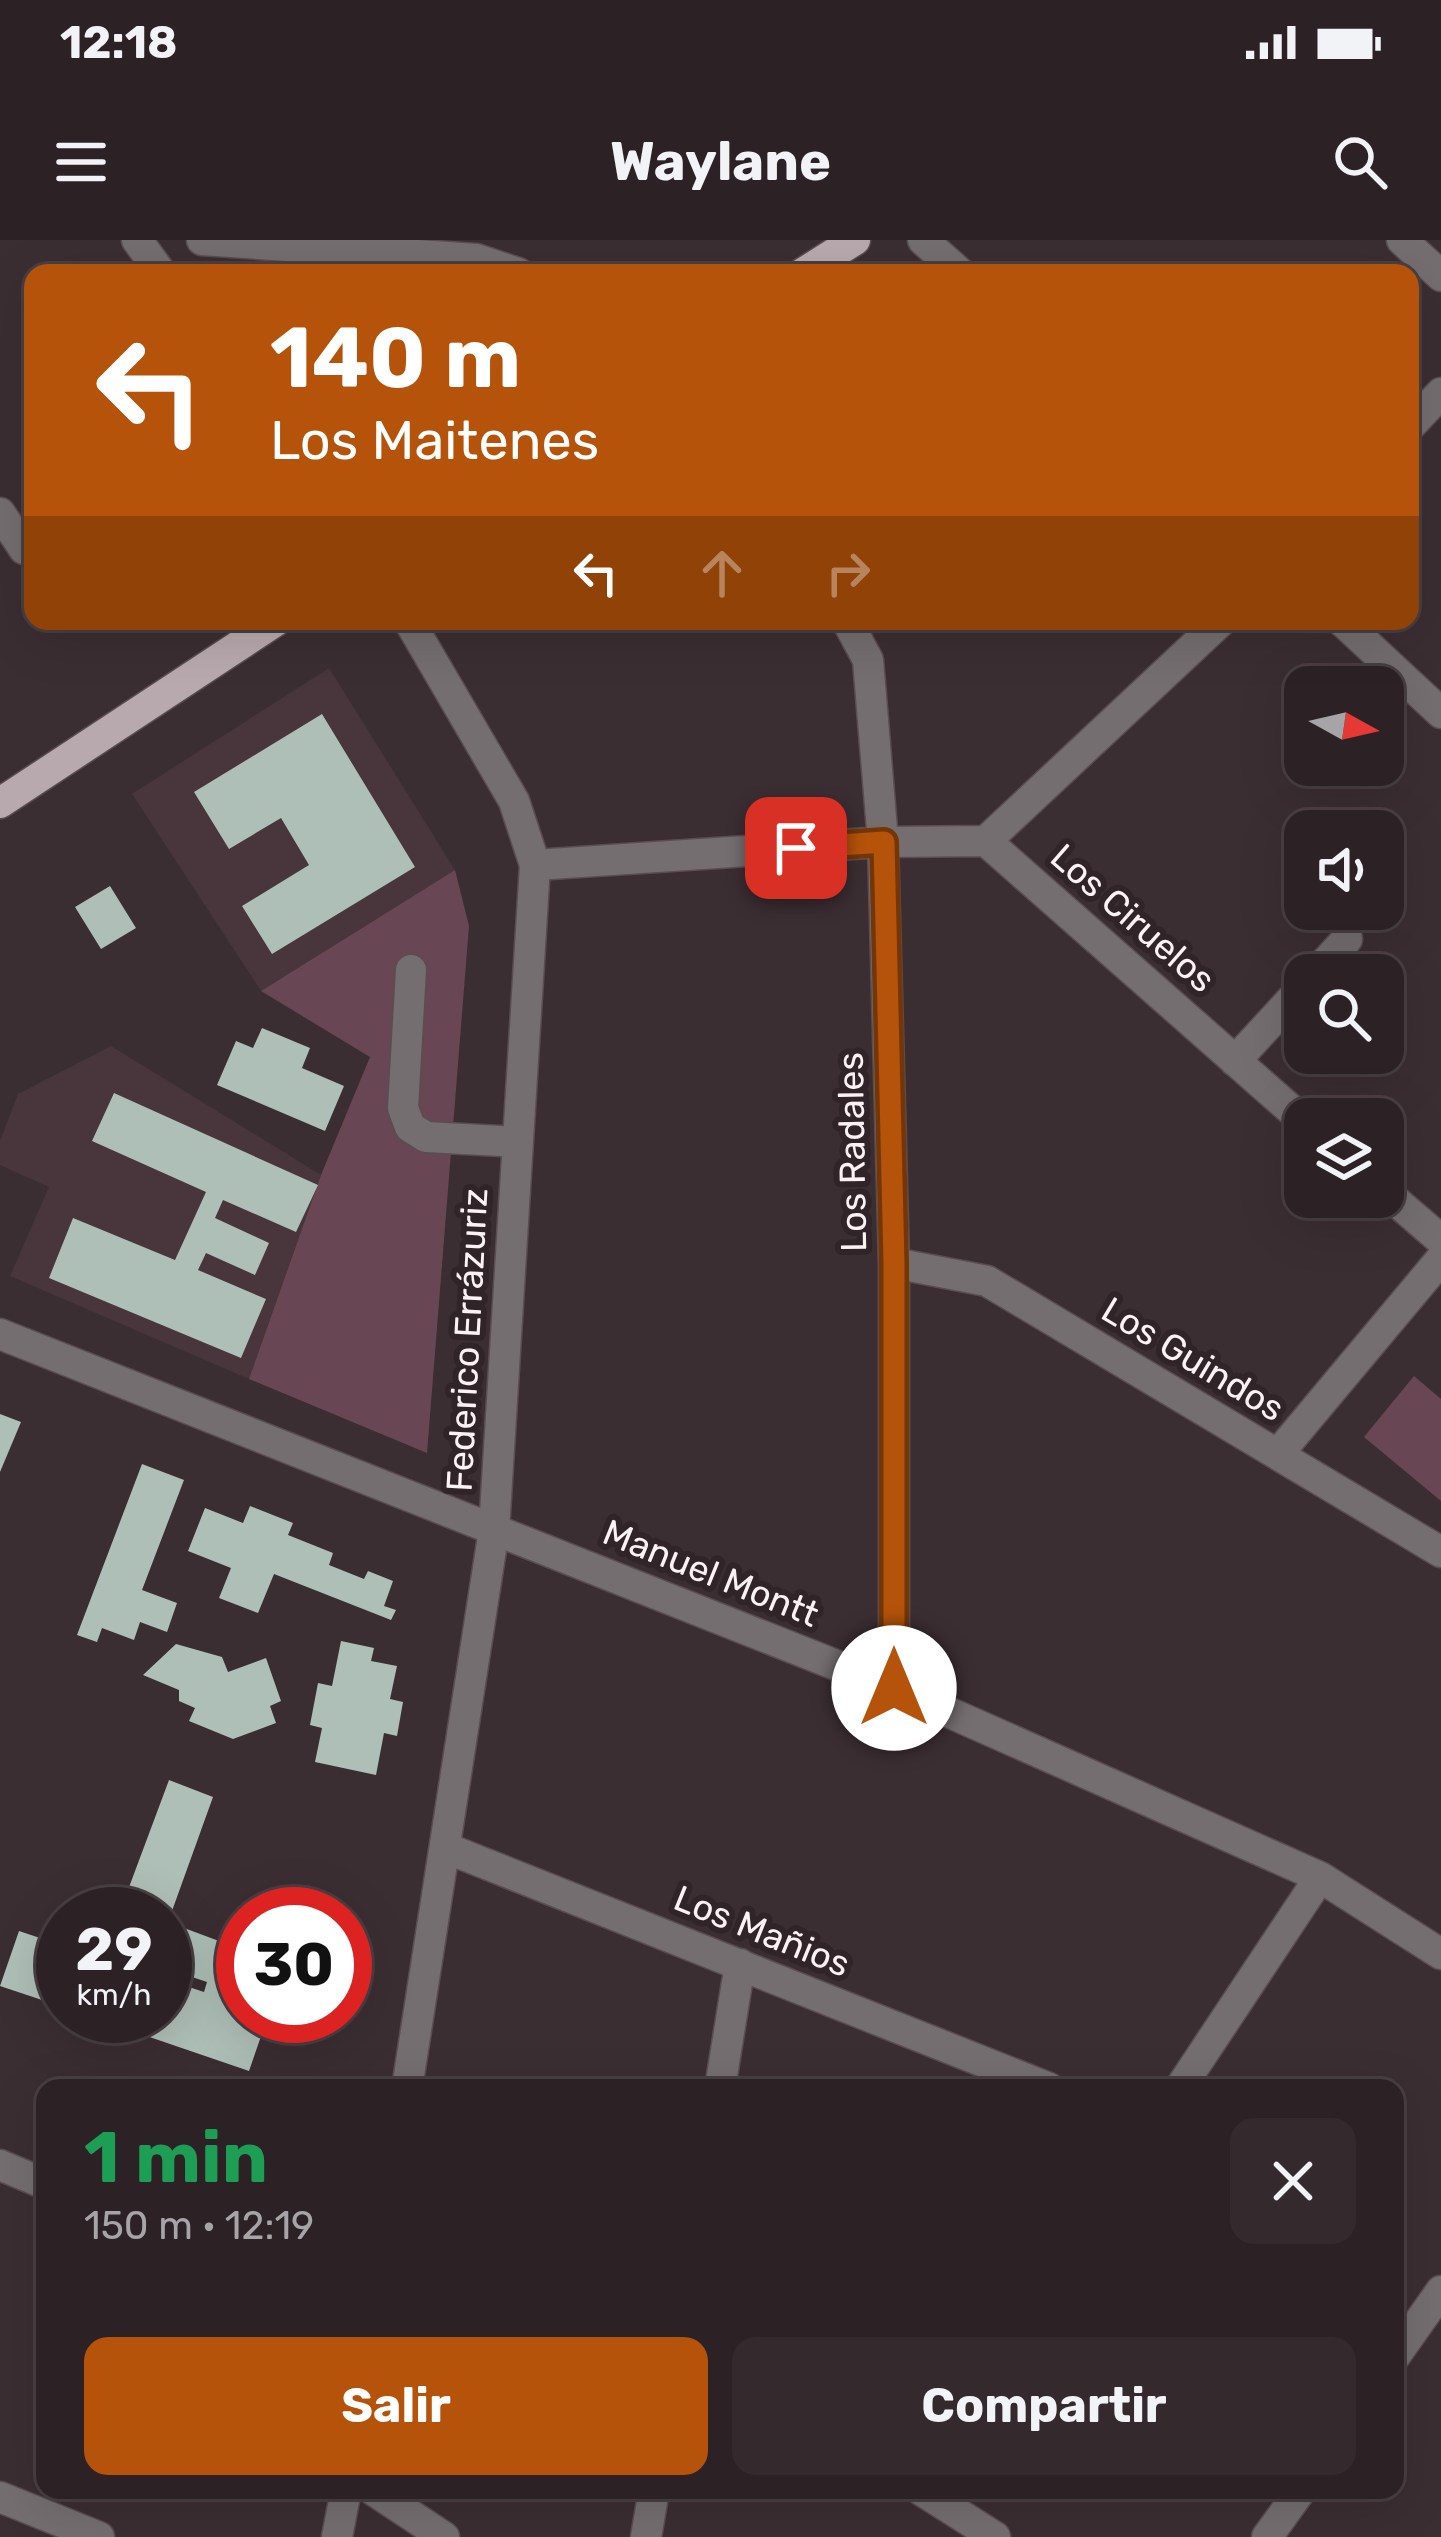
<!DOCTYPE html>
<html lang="es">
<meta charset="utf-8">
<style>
:root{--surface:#2c2226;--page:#342a2e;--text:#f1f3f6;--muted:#a6a4a7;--line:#483f43;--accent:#b45309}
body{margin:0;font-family:Rubik,sans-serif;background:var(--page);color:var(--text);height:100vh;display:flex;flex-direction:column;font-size:45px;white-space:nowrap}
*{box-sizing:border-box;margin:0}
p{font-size:39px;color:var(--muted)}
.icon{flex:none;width:66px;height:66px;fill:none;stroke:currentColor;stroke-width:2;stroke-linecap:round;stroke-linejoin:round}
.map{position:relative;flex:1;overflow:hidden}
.side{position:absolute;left:36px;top:1839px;width:1368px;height:420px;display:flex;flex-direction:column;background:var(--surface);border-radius:24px;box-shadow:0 12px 48px #0002,0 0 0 3px var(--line)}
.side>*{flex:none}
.top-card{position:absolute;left:24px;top:24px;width:1395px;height:366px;border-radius:24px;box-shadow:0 12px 48px #0002,0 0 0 3px var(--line);background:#b45309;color:#fff;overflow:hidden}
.needle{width:78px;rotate:98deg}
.fabs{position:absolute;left:1284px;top:426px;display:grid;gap:24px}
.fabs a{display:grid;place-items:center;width:120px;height:120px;border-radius:24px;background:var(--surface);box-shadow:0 12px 48px #0002,0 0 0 3px var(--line);font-size:60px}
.speed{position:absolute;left:36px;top:1647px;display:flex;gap:24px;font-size:60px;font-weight:700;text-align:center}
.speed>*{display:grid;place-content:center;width:156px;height:156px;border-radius:50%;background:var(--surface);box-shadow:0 12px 48px #0002,0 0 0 3px var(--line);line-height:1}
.speed small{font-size:30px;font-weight:400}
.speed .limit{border:18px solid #d22;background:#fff;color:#111}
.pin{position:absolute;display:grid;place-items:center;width:102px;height:102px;color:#fff;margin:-51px;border-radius:24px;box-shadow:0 6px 18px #0006}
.me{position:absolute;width:132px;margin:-66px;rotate:0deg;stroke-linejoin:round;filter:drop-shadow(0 0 9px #0008)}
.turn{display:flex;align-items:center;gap:42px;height:252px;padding:0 48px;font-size:54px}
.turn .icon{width:156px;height:156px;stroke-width:2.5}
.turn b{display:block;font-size:84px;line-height:102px}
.lanes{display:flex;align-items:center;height:114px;padding:0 48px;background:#0003;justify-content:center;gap:60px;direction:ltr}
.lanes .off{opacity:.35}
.round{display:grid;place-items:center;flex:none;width:126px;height:126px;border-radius:24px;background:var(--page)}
.headline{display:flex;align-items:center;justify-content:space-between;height:204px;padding:0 48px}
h1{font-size:72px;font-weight:700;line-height:90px;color:#1e9e55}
.action{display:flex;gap:24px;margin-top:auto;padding:24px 48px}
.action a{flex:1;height:138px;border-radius:24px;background:var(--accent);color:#fff;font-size:48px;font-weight:700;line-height:138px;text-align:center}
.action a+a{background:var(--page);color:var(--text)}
.status{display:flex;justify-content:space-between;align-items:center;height:84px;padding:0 60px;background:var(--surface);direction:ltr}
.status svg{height:33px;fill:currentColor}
header{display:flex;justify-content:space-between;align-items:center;height:156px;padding:0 48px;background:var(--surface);font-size:54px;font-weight:700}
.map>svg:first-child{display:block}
</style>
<div class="status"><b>12:18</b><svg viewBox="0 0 49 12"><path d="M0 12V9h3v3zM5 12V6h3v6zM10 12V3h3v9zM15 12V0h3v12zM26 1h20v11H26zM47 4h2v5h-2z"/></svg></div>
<header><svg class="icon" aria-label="menu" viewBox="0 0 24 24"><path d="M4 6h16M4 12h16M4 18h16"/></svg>Waylane<svg class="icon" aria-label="search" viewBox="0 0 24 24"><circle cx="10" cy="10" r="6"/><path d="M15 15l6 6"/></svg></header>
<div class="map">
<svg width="1441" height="2297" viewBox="0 0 1441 2297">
<rect width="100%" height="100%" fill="#3b2e33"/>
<path fill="#49353c" d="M329 428 455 630 261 751 132 554Z
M111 806 321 935 249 1139 10 1036 49 947 0 925V901L18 854Z"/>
<path fill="#694654" d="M455 630 469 686 427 1213 249 1139 321 935 370 817 261 751Z
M1414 1136 1441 1159V1261L1364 1197Z"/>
<path fill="#aebfb7" d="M322 474 415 627 272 714 242 666 309 625 281 578 229 609 194 552Z
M110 646 136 688 101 709 75 667Z
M262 788 310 808 302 828 344 846 325 891 217 845 236 801 253 808Z
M114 853 318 945 296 992 223 960 215 978 269 1003 255 1035 206 1013 198 1030 266 1059 241 1118 49 1038 73 978 175 1020 206 952 92 901Z
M0 1174 21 1182 0 1232Z
M142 1224 184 1240 142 1350 177 1363 167 1392 140 1382 134 1400 102 1388 97 1402 77 1395Z
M250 1266 293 1283 288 1295 333 1313 329 1325 364 1339 368 1331 393 1341 384 1366 396 1370 391 1380 274 1334 258 1373 219 1358 231 1328 188 1311 205 1268 243 1283Z
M341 1401 374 1408 371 1421 397 1426 390 1459 403 1462 397 1496 384 1493 376 1535 315 1522 322 1488 310 1485 318 1443 332 1446Z
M176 1404 222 1417 228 1432 266 1418 281 1461 270 1466 276 1483 233 1499 189 1481 195 1468 179 1461V1450L143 1435Z
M169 1540 213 1557 168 1682 243 1710V1757L236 1752 232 1765 243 1768V1776H268L249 1831 91 1777 165 1776V1739L204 1752 207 1742 165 1728V1674H119Z
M268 1655 319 1674H261Z
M19 1691 55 1703 59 1691 63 1693V1767L0 1746Z"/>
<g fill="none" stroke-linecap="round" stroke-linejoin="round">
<g stroke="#5a4d52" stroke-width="33">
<path id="minor" d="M137 0 161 33
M202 0 476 19 518 33
M923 0 960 33
M1402 0 1441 36
M1410 186 1441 153
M0 273 24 309
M847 381 868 420 883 602 894 1023V1448
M1342 381 1441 473
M986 601 1221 381
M535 625 883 602 986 601 1305 882
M411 730 403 868 410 887 426 897 518 902
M1314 735 1347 699
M1235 821 1305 745
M1383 950 1441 1000
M894 1023 987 1041 1441 1312
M0 1094 894 1448 1320 1637 1441 1714
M1278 1214 1441 1019
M446 1608 1049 1848
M407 1848 494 1290 535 625 514 561 409 381
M720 1848 740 1724
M1180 1848 1320 1637
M0 1925 45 1944
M1395 2116 1441 2051
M373 2250 444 2297
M921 2250 995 2297
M0 2257 99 2297
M337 2297 346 2250
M646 2297 654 2250
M1267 2297 1301 2250"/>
</g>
<g stroke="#5a4d52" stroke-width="33">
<path id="major" d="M803 33 855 0
M0 563 276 381"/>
</g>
<use href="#minor" stroke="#756e71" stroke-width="30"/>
<use href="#major" stroke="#b8a9ae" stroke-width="30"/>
</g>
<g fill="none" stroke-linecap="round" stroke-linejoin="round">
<g stroke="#753606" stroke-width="30">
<path id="route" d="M796 608 884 602 894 1023V1448"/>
</g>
<use href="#route" stroke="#b45309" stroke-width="21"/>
</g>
<g text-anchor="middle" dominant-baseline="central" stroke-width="12" stroke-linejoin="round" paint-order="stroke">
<g font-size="36" fill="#fbf2f5" stroke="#312429">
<text transform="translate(1133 678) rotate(41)">Los Ciruelos</text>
<text transform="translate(852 912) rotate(-91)">Los Radales</text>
<text transform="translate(467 1100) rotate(-87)">Federico Errázuriz</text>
<text transform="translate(1193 1119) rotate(31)">Los Guindos</text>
<text transform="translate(711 1333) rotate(22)">Manuel Montt</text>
<text transform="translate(762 1691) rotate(22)">Los Mañios</text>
</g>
</g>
</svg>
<div class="fabs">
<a><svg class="needle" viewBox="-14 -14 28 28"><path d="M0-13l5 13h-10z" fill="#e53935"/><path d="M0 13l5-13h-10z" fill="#a6a4a7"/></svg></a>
<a><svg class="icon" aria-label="sound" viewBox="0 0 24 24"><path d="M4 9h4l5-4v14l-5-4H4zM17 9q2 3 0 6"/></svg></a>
<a><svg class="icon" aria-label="search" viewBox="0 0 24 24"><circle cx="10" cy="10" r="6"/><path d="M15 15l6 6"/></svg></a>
<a><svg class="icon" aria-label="layers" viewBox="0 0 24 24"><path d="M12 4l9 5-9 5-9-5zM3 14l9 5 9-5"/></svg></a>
</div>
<div class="speed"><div>29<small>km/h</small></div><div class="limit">30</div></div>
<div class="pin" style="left:796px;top:608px;background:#d93025"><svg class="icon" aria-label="arrive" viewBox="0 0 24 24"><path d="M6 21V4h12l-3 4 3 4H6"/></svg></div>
<svg class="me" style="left:894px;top:1448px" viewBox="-20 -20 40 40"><circle r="19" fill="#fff"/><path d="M0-13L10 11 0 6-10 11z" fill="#b45309"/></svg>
<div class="top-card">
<div class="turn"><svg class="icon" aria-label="left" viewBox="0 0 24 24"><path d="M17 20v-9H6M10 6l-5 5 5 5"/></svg><div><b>140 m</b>Los Maitenes</div></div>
<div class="lanes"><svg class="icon" aria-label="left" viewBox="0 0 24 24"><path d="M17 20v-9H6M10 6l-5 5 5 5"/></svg><svg class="icon off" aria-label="ahead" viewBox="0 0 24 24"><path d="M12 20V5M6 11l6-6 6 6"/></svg><svg class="icon off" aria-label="right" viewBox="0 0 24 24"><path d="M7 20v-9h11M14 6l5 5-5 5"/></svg></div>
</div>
<section class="side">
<div class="headline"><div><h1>1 min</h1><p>150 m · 12:19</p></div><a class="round"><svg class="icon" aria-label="close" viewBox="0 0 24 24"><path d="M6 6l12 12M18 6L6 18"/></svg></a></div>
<div class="action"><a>Salir</a><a>Compartir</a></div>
</section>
</div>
